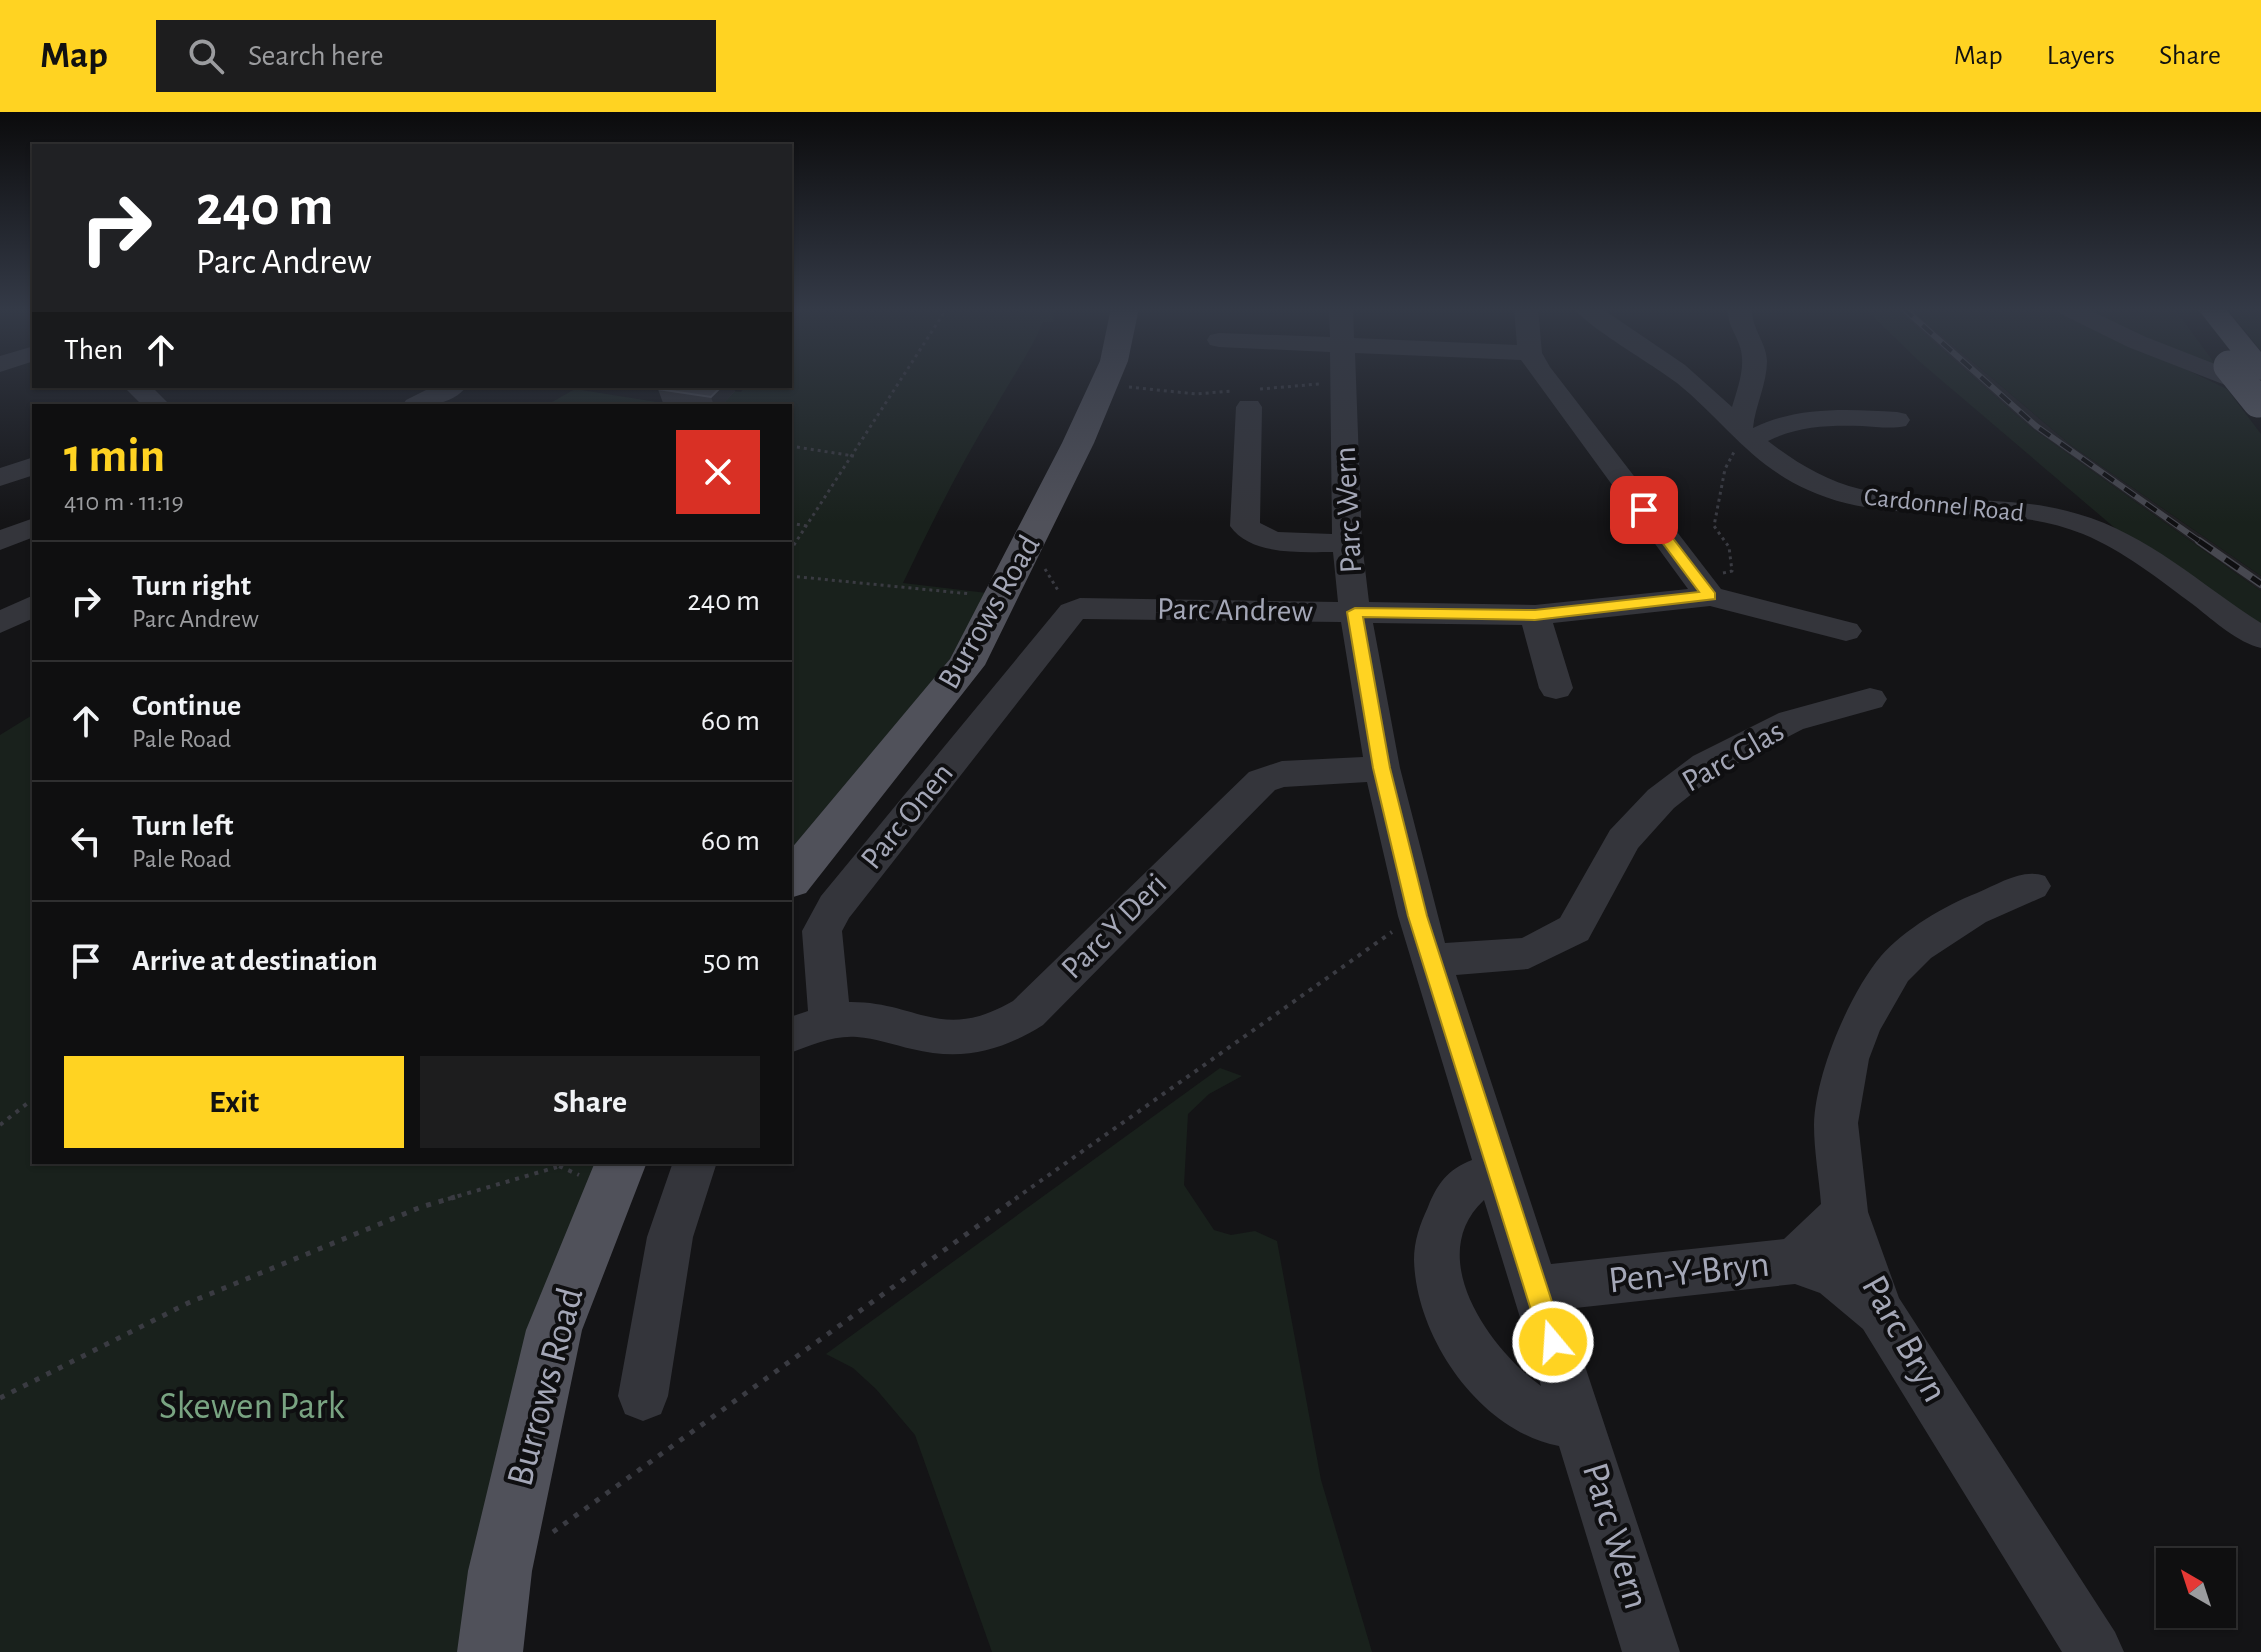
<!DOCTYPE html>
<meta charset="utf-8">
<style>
:root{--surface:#0f0f10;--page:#1d1d1e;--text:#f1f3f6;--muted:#9b9c9f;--line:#2f2f30;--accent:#ffd322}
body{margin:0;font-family:"Alegreya Sans",sans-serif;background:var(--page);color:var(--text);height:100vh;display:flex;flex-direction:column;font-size:30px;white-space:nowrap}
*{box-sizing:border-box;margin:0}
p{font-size:26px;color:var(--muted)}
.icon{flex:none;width:44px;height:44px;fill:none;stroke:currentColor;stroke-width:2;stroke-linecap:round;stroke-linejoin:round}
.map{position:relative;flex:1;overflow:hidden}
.drawer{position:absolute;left:32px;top:292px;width:760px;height:760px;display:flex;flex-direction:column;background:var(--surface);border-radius:0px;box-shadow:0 2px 6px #0004,0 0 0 2px var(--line)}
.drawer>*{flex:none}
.guide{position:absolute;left:32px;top:32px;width:760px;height:244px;border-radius:0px;box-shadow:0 2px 6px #0004,0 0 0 2px var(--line);background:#202124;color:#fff;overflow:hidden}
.needle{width:52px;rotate:321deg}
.fabs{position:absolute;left:2156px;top:1436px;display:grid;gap:16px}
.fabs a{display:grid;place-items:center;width:80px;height:80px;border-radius:0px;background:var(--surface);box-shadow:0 2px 6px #0004,0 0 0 2px var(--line);font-size:40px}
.pin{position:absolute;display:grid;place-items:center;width:68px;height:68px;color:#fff;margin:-34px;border-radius:16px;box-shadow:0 4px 12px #0006}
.me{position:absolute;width:88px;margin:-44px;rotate:342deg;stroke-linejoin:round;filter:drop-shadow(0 0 6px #0008)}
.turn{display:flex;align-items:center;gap:28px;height:168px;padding:0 32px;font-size:36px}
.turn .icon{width:104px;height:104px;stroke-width:2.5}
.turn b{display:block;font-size:56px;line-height:68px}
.then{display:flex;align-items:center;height:76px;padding:0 32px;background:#0003;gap:16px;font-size:30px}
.round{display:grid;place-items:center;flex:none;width:84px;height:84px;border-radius:0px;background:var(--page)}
.overview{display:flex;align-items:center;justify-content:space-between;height:136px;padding:0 32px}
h1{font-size:48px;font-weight:700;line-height:60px;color:var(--accent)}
.action{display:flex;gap:16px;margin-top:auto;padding:16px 32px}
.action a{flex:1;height:92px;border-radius:0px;background:var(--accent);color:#111;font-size:32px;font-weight:700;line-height:92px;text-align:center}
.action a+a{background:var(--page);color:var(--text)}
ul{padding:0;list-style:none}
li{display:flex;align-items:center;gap:24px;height:120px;padding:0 32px;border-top:2px solid var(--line)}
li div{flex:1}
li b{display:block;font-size:30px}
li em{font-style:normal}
header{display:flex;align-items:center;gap:48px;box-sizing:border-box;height:112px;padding:0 40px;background:var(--accent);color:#111}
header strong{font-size:38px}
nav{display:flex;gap:44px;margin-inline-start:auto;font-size:28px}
.search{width:560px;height:72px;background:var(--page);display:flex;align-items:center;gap:20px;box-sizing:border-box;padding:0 28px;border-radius:0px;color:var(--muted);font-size:30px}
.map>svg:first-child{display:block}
</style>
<header>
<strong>Map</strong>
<div class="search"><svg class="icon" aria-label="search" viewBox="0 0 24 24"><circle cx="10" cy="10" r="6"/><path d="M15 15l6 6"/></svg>Search here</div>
<nav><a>Map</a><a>Layers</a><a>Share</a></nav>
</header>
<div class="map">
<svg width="2261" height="1540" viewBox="0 0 2261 1540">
<rect width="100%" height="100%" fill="#141416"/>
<path fill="#202023" d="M1895 196H1909L2072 334 2261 464V479L2029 314Z"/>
<path fill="#19211c" d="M805 196 835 199 838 196H1055L1053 210H1043C1030 241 1011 267 995 296 961 352 931 412 903 471L987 481 948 550 790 738V294H545L575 277 663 291 680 274 741 280 745 274H790V216Z
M1864 196H1895L2029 314 2261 479V519L2129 428 1920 250Z
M1909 196H2057L2227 277 2261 322V464L2072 334Z
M2084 196H2174L2221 260Z
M2227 196H2261V239Z
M34 602V1050H599L461 1540H0V623Z
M1220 956 1242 964 1209 982 1188 1002 1184 1073 1214 1118 1231 1123 1255 1119 1277 1129 1321 1368 1372 1540H992L915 1323 876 1277 853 1256 826 1242Z"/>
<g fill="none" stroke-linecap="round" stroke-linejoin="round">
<path stroke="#3a3b42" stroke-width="3" stroke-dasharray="3 4" stroke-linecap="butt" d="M1129 275 1196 282 1232 279
M1260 277 1319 272
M790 334 854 344
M790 411 807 414
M790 439 947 196
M1045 457 1059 480
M1723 461 1732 459 1729 435 1714 414 1725 357 1734 340
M790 464 971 482"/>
<path stroke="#3a3b42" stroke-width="4" stroke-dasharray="4 6" stroke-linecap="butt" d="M0 1013 34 986
M550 1050 579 1063
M448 1087 557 1055
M1015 1087 1392 820"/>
<path stroke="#3a3b42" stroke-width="5" stroke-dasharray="5 8" stroke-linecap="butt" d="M0 1286 188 1191 421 1095 455 1085
M553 1420 1018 1085"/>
<path fill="#34353b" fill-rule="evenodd" d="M1329 196H1353L1354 226 1517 233 1514 196H1538L1542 241 1550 255 1721 477 1857 512 1862 519 1857 526 1846 529 1710 494 1553 511 1573 576 1568 584 1556 587 1544 584 1539 576 1522 513 1373 511 1400 656 1445 831 1522 826 1560 806 1610 718 1648 678 1693 644 1779 601 1870 576 1882 579 1887 587 1882 595 1803 617 1717 662 1674 696 1638 736 1588 828 1528 857 1456 863 1551 1152 1784 1127 1821 1092C1819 1066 1814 1039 1814 1013 1815 963 1849 882 1881 844 1905 817 1944 794 1977 781 1999 772 2022 756 2045 764L2051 774 2045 784 1986 810 1931 846 1908 869 1880 918 1869 947 1858 1011 1868 1100 1899 1186 2115 1520 2124 1540H2062L1863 1217 1820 1181 1795 1172 1566 1197 1680 1540H1622L1559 1334C1480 1319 1416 1226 1414 1148 1414 1129 1420 1112 1428 1095 1437 1072 1448 1057 1472 1048L1398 804 1367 670 1284 675 1275 678 1043 913C1000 940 961 949 912 937 894 933 875 926 857 925 834 923 811 933 790 941V905L808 899 802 819 821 784 1061 493 1080 486 1338 490 1333 440C1301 440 1251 444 1230 414L1236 295 1240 289H1258L1262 295 1260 411 1278 420 1332 422 1330 240 1219 235 1210 233 1207 228 1210 223 1219 221 1330 225ZM1355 241 1521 248 1688 477 1535 493 1369 490 1362 431ZM1083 507 1341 510 1363 645 1282 649 1249 660 1013 889C941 931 917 889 849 890L842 819 849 806ZM1484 1088 1541 1274C1490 1237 1423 1145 1484 1088Z
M1574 196H1601L1685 253 1732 295C1738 275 1747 252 1739 232 1734 218 1727 212 1728 196H1752C1751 216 1766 229 1767 249 1767 272 1755 294 1753 316 1797 294 1849 297 1897 300L1906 302 1910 308 1906 314C1892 317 1877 315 1862 314 1830 313 1797 314 1768 329 1795 350 1826 369 1860 377 1931 395 2007 380 2078 402 2148 422 2201 473 2261 511V536C2237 530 2215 510 2195 494 2160 468 2124 439 2083 422 1995 386 1895 418 1808 378 1750 352 1724 309 1677 271 1654 253 1587 215 1574 196Z
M2055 196H2085L2146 225 2261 270V287L2128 235 2059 201Z
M34 234V249L0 260V244Z
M123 274H151L171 294H143Z
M434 274H467C452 294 425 294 402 294L406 288Z
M34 345V363L0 374V356Z
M34 406V425L0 438V418Z
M34 483V506L0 521V498Z
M673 1050H717L693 1125 668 1284 661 1302 643 1309 625 1302 618 1284 647 1125Z"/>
<path fill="#50515a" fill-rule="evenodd" d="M1111 196H1139L1128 249 1094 331 985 553 806 781 790 786V738L950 547 1062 331 1100 249Z
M595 1050H647L582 1218 532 1459 523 1540H457L468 1459 526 1218Z"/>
<path fill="#60626c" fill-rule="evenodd" d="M2197 196H2225L2261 240V268L2251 265Z"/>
<g stroke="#474850" stroke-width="6">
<path id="rail-far1" d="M1903 196 2036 314 2202 431"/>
</g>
<g stroke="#474850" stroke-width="8">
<path id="rail" d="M2199 429 2261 472"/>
</g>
<use href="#rail-far1" stroke="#0f0f11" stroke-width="4" stroke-dasharray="13" stroke-linecap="butt"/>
<use href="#rail" stroke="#0f0f11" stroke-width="5" stroke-dasharray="16" stroke-linecap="butt"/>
<path stroke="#60626c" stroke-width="31" d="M2229 254 2258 290"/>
</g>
<path fill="#303034" d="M658 277 735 279 721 294H679L663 291Z"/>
<path fill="#1f1f22" d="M722 274H734L735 279 721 294H714L711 285Z"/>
<path fill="#3c3d42" stroke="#4c4d54" stroke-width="2" d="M661 274H722L711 285 658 277Z"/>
<linearGradient id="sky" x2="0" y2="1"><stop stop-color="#0b0b0c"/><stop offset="0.48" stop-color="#343a47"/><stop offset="1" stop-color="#343a47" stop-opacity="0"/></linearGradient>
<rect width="2261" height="411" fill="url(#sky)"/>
<path fill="#ffd322" stroke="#a68916" stroke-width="2" d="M1644 394 1649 395 1715 481V487L1535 508 1363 505 1390 656 1427 804 1565 1230 1561 1238 1553 1241 1545 1238 1541 1230 1408 804 1373 656 1347 500 1355 496 1535 498 1699 480 1638 398Z"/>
<g text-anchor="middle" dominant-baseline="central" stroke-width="8" stroke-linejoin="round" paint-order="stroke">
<g font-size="26" fill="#a4a7b7" stroke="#0f0f11">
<text transform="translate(1944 393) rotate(6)">Cardonnel Road</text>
</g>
<g font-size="32" fill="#a4a7b7" stroke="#0f0f11">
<text transform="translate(1348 398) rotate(-93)">Parc Wern</text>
<text transform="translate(1235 498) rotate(1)">Parc Andrew</text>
<text transform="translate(989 500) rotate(-60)">Burrows Road</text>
<text transform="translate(1733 644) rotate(-30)">Parc Glas</text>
<text transform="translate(907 704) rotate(-51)">Parc Onen</text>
<text transform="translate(1114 814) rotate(-45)">Parc Y Deri</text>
</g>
<g font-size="38" fill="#a4a7b7" stroke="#0f0f11">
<text transform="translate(1689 1161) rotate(-6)">Pen-Y-Bryn</text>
<text transform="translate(1904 1227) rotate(61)">Parc Bryn</text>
<text transform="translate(546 1275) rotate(-75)">Burrows Road</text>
<text transform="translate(1615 1424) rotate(73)">Parc Wern</text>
</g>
<g font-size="38" fill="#79a482" stroke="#0f0f11">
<text x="252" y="1295">Skewen Park</text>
</g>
</g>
</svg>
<div class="fabs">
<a><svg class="needle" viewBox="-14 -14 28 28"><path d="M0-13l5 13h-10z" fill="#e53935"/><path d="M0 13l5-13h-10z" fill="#9b9c9f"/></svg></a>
</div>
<div class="pin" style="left:1644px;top:398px;background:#d93025"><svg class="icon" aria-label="arrive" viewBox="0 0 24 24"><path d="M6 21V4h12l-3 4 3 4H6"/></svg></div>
<svg class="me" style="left:1553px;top:1230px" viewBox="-20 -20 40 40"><circle r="17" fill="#ffd322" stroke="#fff" stroke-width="3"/><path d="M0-11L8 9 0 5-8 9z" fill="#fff"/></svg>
<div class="guide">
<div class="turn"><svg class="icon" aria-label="right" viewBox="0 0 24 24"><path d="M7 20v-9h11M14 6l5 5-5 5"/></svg><div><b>240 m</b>Parc Andrew</div></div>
<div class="then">Then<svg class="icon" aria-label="ahead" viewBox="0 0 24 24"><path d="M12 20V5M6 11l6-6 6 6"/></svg></div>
</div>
<section class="drawer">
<div class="overview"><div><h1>1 min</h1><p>410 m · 11:19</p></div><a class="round" style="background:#d93025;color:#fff"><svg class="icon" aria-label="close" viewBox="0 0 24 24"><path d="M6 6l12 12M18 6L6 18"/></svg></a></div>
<ul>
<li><svg class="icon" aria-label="right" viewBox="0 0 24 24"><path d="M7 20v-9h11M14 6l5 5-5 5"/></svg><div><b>Turn right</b><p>Parc Andrew</p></div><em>240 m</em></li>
<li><svg class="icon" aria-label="ahead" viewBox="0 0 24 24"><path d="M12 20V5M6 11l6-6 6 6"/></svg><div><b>Continue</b><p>Pale Road</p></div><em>60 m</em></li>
<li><svg class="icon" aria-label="left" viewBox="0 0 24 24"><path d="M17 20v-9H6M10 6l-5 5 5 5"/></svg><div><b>Turn left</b><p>Pale Road</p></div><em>60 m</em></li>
<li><svg class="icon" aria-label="arrive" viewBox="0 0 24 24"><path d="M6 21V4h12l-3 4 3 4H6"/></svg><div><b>Arrive at destination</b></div><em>50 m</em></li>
</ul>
<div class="action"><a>Exit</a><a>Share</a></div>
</section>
</div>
